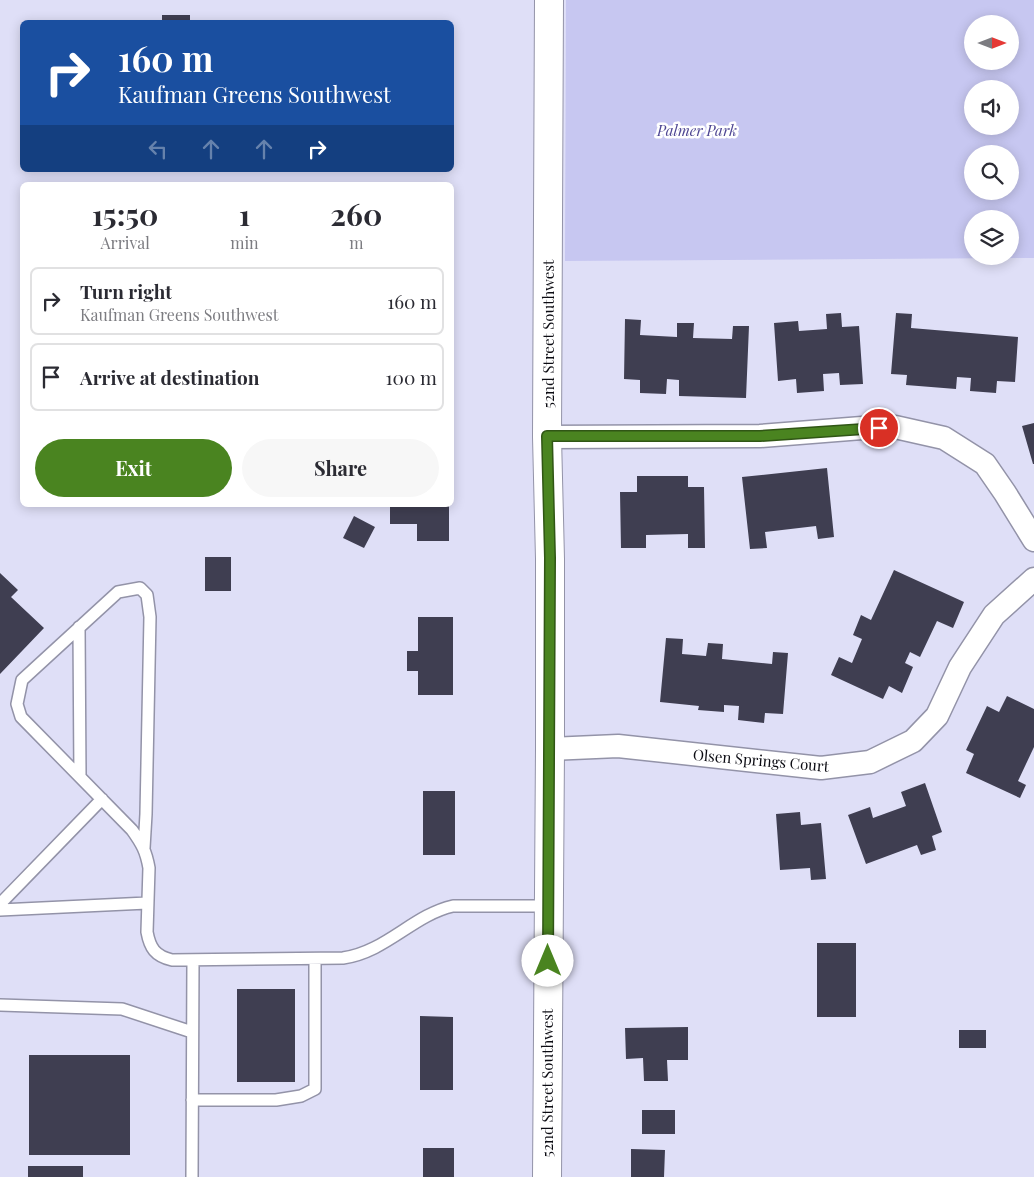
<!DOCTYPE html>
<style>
:root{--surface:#fff;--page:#f7f7f7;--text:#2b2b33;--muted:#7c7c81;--line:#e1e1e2;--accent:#4a8420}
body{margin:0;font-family:"Playfair Display",serif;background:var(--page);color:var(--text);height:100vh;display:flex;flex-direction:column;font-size:19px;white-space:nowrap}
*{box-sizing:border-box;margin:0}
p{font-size:16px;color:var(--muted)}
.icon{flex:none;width:28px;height:28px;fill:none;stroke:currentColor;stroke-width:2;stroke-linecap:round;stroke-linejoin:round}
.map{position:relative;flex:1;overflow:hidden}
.side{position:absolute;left:20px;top:182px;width:434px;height:325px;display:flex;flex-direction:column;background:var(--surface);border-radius:8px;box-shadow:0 2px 12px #0003}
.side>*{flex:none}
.guide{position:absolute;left:20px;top:20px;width:434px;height:152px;border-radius:8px;box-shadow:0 2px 12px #0003;background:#1a4fa0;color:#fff;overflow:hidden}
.needle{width:32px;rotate:90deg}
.controls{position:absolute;left:964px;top:15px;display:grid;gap:10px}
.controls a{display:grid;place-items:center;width:55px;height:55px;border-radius:50%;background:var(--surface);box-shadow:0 2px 12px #0003;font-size:25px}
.pin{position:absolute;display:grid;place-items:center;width:42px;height:42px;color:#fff;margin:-21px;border:2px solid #fff;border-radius:50%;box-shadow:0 1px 5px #0007}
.me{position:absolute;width:55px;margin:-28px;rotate:0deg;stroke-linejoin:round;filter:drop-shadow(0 0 4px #0008)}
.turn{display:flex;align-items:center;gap:18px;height:105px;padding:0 15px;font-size:22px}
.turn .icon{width:65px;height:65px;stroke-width:2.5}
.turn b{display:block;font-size:35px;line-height:42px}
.lanes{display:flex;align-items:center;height:48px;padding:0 15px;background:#0003;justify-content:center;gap:25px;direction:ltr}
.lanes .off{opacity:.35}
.eta{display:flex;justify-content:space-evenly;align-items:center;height:85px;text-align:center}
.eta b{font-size:30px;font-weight:700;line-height:35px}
.button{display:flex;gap:10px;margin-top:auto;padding:10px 15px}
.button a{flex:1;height:58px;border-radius:30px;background:var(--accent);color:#fff;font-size:20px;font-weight:700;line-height:58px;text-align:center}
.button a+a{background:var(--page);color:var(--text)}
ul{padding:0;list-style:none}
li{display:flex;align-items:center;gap:15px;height:68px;margin:0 10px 8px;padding:0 5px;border:2px solid var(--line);border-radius:8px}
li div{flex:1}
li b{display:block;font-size:19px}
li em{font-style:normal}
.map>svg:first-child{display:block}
</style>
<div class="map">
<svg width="1034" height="1177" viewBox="0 0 1034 1177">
<rect width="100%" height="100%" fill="#dfdff7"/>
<path fill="#c7c7f1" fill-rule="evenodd" d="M566 0H1034V258L565 261ZM972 24H1010V61H972ZM972 89H1010V126H972ZM972 154H1010V191H972ZM972 219H1010V256H972Z"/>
<path fill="#3f3e51" d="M162 15H190V22H162Z
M841 313 842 327 859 326 863 384 840 385 839 373 823 374 824 391 797 393 796 379 778 381 774 323 798 321 799 331 827 329 826 314Z
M896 313 912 314 911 328 1018 337 1015 382 997 381 996 393 970 391 971 378 957 377 956 389 906 385 907 375 891 374Z
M625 319 641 320 640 335 677 337V323H694L693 338 732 339 733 326H749L746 398 679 396V380L667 379 666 394 640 393V380L624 379Z
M1034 423V464H1033L1022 426Z
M827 468 834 537 818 539 816 526 765 532 767 548 750 549 742 477Z
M637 476H688V487H704L705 548H688V534L646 535V548H621L620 492H637Z
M390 505H449V541H417V524H390Z
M354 516 375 527 364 548 343 538Z
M205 557H231V591H205Z
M894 570 964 602 953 628 937 621 920 657 910 652 905 663 913 667 902 693 889 686 883 699 831 675 839 657 852 663 862 639 853 635 861 615 871 620Z
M0 573 18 590 11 597 44 628 0 674Z
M418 617H453V695H418V671H407V651H418Z
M666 638 683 639 682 654 706 656 708 643 723 644 722 659 772 664 773 652 788 653 783 714 765 713 764 723 738 720 739 706 724 705V712L698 710 699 706 660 702Z
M1007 696 1034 709V747L1018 781 1026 785 1020 798 966 773 974 754 966 750 987 706 999 712Z
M925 783 942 832 932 836 936 850 921 855 917 845 866 864 848 815 870 807 873 818 906 806 901 792Z
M423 791H455V855H423Z
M800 812 801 825 821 823 826 879 811 880 810 868 780 870 776 814Z
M817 943H856V1017H817Z
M237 989H295V1082H237Z
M420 1016 453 1017V1090H420Z
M688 1027V1060H667L668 1081H644L643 1058 626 1059 625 1028Z
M959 1030H986V1048H959Z
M29 1055H130V1155H29Z
M642 1110H675V1134H642Z
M423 1148H454V1177H423Z
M631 1149 665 1150 664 1177H631Z
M28 1166H83V1177H28Z"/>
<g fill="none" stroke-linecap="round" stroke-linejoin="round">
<g stroke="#9393a8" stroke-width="14">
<path id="service" d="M79 627 80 777
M144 848 146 814 150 617 147 595 140 588 118 592 22 680 17 704 21 717 132 830C142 844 146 851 149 868L147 932C150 948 155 956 172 960L343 958C386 952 413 915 453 906H548
M0 904 102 799
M0 910 147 903
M0 1005 122 1009 192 1032
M192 1100H276L301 1096 315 1089V959
M192 1177 193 961"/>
</g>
<g stroke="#9393a8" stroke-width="25">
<path id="minor" d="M547 437 760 436 862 428 895 427 944 438 985 464 1005 493 1034 540
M550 749 618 746 821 768 870 762 913 741 937 716 960 667 994 615 1034 579"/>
</g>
<g stroke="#9393a8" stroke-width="30">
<path id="tertiary" d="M547 1177 550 749V559L547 437 549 0"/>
</g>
<use href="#service" stroke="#fff" stroke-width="11"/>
<use href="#minor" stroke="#fff" stroke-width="22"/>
<use href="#tertiary" stroke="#fff" stroke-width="28"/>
</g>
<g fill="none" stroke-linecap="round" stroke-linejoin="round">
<g stroke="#305615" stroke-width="12">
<path id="route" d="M548 961 550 558 547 436H760L879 428"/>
</g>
<use href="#route" stroke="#4a8420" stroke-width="9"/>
</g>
<g text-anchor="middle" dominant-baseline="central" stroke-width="5" stroke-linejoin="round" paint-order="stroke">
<g font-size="15" font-style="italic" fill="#4e4693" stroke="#fff">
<text x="697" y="130">Palmer Park</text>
</g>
<g font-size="15" fill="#0b0b12" stroke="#fff">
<text transform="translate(548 334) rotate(-90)">52nd Street Southwest</text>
<text transform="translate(761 760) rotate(5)">Olsen Springs Court</text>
<text transform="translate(547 1083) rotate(-90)">52nd Street Southwest</text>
</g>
</g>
</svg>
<div class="controls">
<a><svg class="needle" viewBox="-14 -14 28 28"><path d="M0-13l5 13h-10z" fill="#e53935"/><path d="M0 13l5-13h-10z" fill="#7c7c81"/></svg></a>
<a><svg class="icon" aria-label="sound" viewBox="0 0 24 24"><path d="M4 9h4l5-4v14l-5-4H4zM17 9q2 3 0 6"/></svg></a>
<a><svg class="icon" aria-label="search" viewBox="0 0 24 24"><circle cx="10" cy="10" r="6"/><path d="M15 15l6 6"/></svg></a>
<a><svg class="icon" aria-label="layers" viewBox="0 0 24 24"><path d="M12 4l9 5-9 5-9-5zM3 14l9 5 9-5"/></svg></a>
</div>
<div class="pin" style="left:879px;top:428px;background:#d93025"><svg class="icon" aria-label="arrive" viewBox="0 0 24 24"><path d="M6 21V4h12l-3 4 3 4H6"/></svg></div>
<svg class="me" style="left:548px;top:961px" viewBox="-20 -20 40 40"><circle r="19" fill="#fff"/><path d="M0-13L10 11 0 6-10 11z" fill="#4a8420"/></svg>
<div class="guide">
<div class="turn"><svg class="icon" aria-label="right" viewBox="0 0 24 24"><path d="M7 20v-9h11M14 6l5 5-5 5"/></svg><div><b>160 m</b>Kaufman Greens Southwest</div></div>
<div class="lanes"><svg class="icon off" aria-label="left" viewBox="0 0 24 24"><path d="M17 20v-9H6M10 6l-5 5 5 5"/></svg><svg class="icon off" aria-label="ahead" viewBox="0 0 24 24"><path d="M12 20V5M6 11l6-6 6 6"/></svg><svg class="icon off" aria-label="ahead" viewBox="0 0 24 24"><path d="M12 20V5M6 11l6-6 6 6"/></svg><svg class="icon" aria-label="right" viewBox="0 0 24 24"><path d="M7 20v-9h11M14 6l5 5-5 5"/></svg></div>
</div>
<section class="side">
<div class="eta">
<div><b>15:50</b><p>Arrival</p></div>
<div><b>1</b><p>min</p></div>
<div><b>260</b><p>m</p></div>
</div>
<ul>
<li><svg class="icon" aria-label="right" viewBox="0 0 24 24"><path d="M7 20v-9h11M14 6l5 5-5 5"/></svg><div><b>Turn right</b><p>Kaufman Greens Southwest</p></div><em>160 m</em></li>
<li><svg class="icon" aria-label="arrive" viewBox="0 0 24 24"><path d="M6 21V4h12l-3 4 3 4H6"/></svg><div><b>Arrive at destination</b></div><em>100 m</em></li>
</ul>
<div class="button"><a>Exit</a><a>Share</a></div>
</section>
</div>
